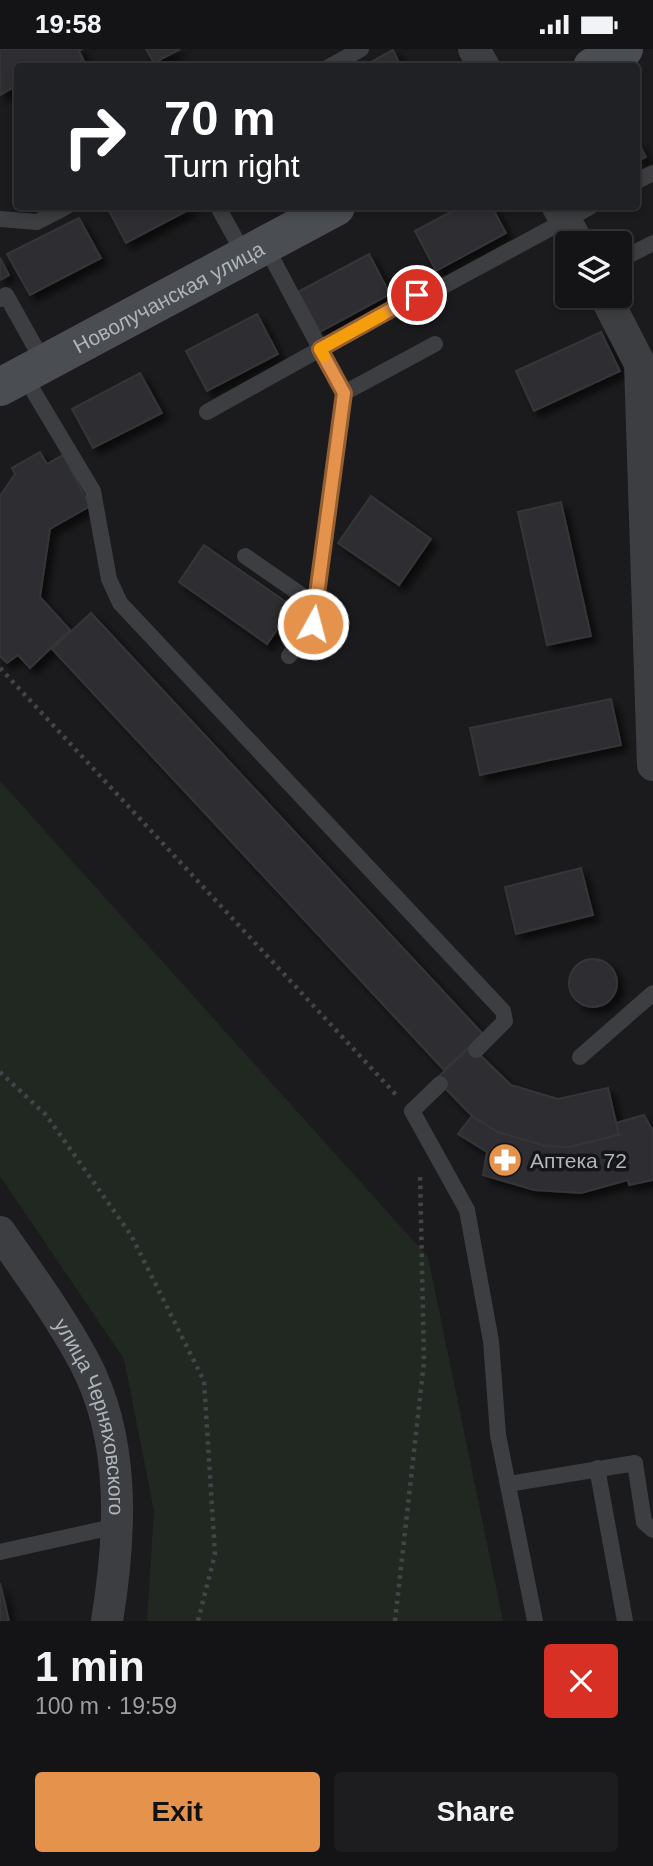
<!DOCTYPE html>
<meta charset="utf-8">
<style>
:root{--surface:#141416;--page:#1d1d1f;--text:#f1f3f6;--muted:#9d9ea1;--line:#333335;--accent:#e4924c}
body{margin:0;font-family:Arial,sans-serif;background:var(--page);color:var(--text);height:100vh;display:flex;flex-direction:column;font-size:26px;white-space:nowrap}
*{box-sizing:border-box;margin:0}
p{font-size:23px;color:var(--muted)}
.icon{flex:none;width:38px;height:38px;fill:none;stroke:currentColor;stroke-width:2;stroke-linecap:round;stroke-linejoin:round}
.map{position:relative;height:1572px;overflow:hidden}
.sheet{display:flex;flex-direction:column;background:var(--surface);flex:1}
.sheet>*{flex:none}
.top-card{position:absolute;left:14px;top:14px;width:626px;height:147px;border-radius:7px;box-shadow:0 4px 10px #0003,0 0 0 2px var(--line);background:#202124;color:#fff;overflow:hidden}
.fabs{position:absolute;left:555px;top:182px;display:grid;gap:14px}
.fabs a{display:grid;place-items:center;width:77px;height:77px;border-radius:7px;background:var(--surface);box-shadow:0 4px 10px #0003,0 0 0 2px var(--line);font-size:35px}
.pin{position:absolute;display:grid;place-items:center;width:60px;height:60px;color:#fff;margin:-30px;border:4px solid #fff;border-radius:50%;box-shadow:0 2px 7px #0007}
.me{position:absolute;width:77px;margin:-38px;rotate:7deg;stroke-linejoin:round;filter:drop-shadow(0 0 5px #0008)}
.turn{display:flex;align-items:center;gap:24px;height:147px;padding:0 35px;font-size:32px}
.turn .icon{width:91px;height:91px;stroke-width:2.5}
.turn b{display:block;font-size:49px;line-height:60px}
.round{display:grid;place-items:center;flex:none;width:74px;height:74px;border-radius:7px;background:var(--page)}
.overview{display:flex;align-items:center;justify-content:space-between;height:119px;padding:0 35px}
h1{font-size:42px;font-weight:700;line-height:52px}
.action{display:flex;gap:14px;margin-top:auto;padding:14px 35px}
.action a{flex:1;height:80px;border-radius:7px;background:var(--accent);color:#111;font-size:28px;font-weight:700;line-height:80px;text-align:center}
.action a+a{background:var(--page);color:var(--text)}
.status{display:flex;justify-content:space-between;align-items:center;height:49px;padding:0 35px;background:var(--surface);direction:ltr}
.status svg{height:19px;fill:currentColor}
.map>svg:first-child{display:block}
</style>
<div class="status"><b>19:58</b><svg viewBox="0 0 49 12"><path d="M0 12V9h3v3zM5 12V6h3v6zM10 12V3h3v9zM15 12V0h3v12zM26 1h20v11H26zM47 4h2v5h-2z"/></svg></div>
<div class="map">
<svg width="653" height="1572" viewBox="0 0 653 1572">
<defs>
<filter id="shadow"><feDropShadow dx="6" dy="6" stdDeviation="3.5" flood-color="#0009"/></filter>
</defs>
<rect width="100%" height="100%" fill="#1b1b1d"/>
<path fill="#212821" d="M0 732 428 1208 503 1572H147L154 1462 124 1310 0 1127Z"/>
<path fill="#2e2e31" stroke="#353639" stroke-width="2" filter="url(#shadow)" d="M0 0H82L79 2 87 18H18V36L0 46Z
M146 0H180L154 14Z
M393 1 401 18H362Z
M637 91 646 108 637 112Z
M107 158H194L126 194Z
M460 158H492L506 184 436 222 415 182Z
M79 169 101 209 30 246 7 205Z
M369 205 390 245 320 283 298 243Z
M0 209 9 226 0 231Z
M0 209 9 226 0 231Z
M257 265 278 305 207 342 186 302Z
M601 283 620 322 534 362 516 322Z
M140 324 162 364 93 399 72 360Z
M40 403 47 415 63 406 90 457 50 480 40 548 70 581 30 619 18 606 7 614 0 607V447L15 425 12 419Z
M371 447 431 490 399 536 338 494Z
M561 453 591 587 547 596 518 463Z
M204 496 293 558 267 595 179 533Z
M91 564 483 985 444 1021 52 600Z
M611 650 621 696 480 726 470 679Z
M581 819 593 866 516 885 505 838Z
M569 934a24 24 0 1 1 48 0a24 24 0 1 1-48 0Z
M471 997 511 1036 558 1050 608 1039 619 1086 569 1098 545 1097 498 1083 472 1067 436 1030Z
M644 1066 653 1082V1131L629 1136 628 1131 581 1144 534 1141 483 1126 487 1103 458 1085 472 1067 498 1083 545 1097 569 1098 619 1086 616 1074Z
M0 1534 9 1572H0Z"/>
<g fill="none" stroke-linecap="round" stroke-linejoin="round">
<path stroke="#424548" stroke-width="4.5" stroke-dasharray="3.5 5" stroke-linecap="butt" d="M0 619 399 1049
M0 1023 46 1066 131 1186 204 1332 215 1505 198 1572
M395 1572 424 1313 420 1123"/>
<path stroke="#3c3e41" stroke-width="16" d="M329 18 361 0
M637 132 653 124
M218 158 245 207
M0 170 37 173 66 158
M620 211 653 194
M438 240 590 158
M0 250 6 246 44 314
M23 325 93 442 109 530 120 554 503 962 505 972 476 1001
M344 344 435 295
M207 363 417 246
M245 507 316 556 344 344 265 196
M289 607 313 575 316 556
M580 1008 653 944
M440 1035 412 1062 467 1161 491 1292 498 1386 535 1572
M597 1419 625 1572
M508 1435 635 1414 644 1473 653 1481
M0 1503 117 1477"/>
<g stroke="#3c3e41" stroke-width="32">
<path d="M474 0 484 18"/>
<path d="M558 158 578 194"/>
<path d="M605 247 640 315 653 716"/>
<path id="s1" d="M0 1183C29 1225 60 1267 84 1312 126 1391 121 1486 107 1572"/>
</g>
<g stroke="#4a4d51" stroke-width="38">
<path d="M592 18 624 0"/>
<path id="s2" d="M0 338 336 158"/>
</g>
</g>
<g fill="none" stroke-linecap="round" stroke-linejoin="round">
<g stroke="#945f31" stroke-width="18">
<path id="route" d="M313 575 344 344 320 300 417 246"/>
</g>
<use href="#route" stroke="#e4924c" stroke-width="12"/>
<path stroke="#f59e0b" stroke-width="12" d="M324 307 320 300 382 266"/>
</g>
<defs>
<g id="pharmacy-disc" transform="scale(1.75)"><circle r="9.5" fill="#e4924c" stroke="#161618"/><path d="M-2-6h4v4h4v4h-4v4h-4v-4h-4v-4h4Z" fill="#fff"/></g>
</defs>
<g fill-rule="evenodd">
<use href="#pharmacy-disc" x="505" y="1111"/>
</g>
<g text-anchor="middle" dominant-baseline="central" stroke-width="7" stroke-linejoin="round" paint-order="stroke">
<g font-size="21" fill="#aeb5bb" stroke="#161618">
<text stroke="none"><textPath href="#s2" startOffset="191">Новолучанская улица</textPath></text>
<text stroke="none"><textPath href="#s1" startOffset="210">улица Черняховского</textPath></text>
</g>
<g font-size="21" fill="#aeb5bb" stroke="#161618" text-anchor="start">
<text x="530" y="1111">Аптека 72</text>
</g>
</g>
</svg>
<div class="fabs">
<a><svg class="icon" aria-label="layers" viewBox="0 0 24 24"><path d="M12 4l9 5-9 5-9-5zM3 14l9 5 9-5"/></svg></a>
</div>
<div class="pin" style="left:417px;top:246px;background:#d93025"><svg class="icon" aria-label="arrive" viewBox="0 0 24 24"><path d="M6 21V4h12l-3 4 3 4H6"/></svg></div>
<svg class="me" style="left:313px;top:575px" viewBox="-20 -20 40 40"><circle r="17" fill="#e4924c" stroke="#fff" stroke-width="3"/><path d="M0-11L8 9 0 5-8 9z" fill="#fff"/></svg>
<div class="top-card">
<div class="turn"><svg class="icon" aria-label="right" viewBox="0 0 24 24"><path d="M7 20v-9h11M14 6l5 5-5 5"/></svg><div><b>70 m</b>Turn right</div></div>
</div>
</div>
<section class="sheet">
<div class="overview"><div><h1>1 min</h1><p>100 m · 19:59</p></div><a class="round" style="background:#d93025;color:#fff"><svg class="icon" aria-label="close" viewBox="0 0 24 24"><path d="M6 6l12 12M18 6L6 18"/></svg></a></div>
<div class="action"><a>Exit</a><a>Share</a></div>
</section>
